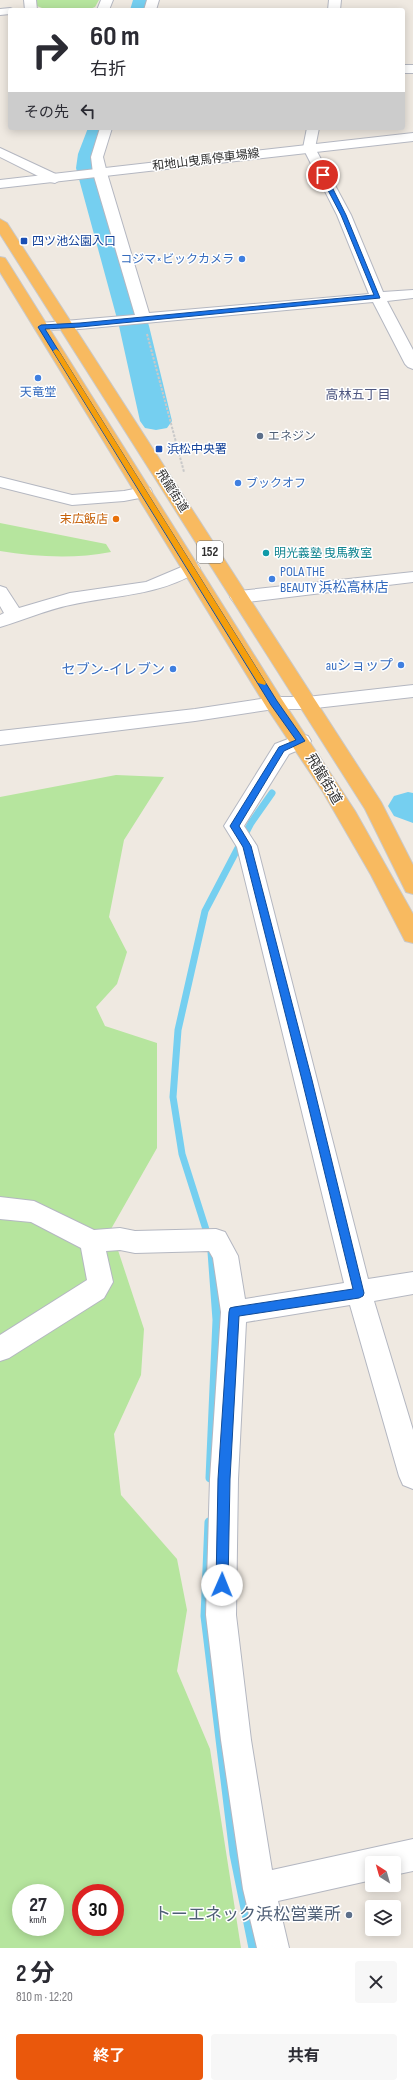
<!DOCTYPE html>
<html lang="ja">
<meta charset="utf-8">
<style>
:root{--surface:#fff;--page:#f7f7f7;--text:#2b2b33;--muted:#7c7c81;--accent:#ea580c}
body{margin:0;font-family:"Sofia Sans Condensed","Noto Sans JP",sans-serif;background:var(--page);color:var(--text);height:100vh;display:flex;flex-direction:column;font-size:15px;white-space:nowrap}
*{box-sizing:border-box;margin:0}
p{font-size:13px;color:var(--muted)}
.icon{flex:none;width:22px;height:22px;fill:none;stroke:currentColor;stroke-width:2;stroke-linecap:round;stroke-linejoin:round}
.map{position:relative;height:1948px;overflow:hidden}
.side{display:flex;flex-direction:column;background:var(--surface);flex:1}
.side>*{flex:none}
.guide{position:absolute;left:8px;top:8px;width:397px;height:122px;border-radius:4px;box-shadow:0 2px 10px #0003;background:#fff;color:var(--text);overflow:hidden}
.needle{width:26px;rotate:323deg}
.tools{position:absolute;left:365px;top:1856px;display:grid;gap:8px}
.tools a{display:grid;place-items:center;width:36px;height:36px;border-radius:4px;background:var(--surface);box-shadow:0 2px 10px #0003;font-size:20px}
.speed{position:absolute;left:12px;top:1884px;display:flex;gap:8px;font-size:20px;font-weight:700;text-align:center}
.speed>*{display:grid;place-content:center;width:52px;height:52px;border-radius:50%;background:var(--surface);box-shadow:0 2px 10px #0003;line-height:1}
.speed small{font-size:10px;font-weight:400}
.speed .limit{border:6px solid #d22;background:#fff;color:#111}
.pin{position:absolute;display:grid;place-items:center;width:34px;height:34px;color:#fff;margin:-17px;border:2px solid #fff;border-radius:50%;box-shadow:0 1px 4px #0007}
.me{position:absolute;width:44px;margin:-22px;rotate:1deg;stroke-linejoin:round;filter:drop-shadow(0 0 3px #0008)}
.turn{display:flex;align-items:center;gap:14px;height:84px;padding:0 16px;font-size:18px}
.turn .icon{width:52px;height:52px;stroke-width:2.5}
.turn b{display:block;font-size:28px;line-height:34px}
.then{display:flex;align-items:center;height:38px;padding:0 16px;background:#0003;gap:8px;font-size:15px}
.round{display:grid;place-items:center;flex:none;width:42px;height:42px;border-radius:4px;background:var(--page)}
.overview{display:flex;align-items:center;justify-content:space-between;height:68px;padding:0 16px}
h1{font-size:24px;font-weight:700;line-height:30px}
.primary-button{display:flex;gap:8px;margin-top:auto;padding:8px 16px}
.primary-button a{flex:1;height:46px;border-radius:4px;background:var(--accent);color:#fff;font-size:16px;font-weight:700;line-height:46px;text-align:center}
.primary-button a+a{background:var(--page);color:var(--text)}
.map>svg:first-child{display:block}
</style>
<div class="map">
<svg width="413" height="1948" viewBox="0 0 413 1948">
<rect width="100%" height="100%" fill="#efe9e1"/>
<path fill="#b6e59e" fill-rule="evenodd" d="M37 0H99L95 7 90 9 42 8 37 6Z
M0 523 106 544 111 552C75 559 36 557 0 551Z
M116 775 164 777 124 840 109 917 127 952 117 984 96 1007 105 1026 157 1043V1148L111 1229 144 1329 141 1375 114 1434 121 1495 177 1559 187 1610 177 1671 210 1749 241 1948H0V797ZM21 1893H55V1927H21ZM81 1893H115V1927H81Z"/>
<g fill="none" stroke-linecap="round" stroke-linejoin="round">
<path stroke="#75cff0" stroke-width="7" d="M209 1239 182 1154 173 1097 178 1030 205 911 251 823 272 793
M212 1249V1253"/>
<path stroke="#75cff0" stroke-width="9" d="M210 1478 217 1320 212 1252
M209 1522 205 1616 234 1854 253 1948"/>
<path fill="#75cff0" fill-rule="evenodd" d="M133 0H155L152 10H130Z
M88 128H112L104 154 102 168 149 326 172 421 167 428 156 430 145 428 140 421 119 326 76 168 78 154Z
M408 792 413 793V823L394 816 388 806 394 796Z"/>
<g stroke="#b4b7c1" stroke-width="2">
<path id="minor" d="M24 0H36L37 10H25Z
M101 0H113L109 10H97Z
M147 0H159L156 10H144Z
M329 0H341L340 10H328Z
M10 8 15 10H10V14L0 15V9Z
M403 65H413V73H403Z
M100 128H112L103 157 107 173 149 313 369 294 337 215 303 148 307 128H319L315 148 351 215 383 292 413 290V298L387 301 413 350V369L408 367 405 364 373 302 80 329 36 330 34 327 36 324 41 323 135 315 93 173 91 157Z
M0 148 60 176 62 179 55 183 50 182 0 157Z
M0 477 72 495 124 491 144 487 150 488 152 492 150 496 124 501 72 505 0 487Z
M191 563 197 564 200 568 197 572C158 596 114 595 70 605 46 610 24 620 0 627V615L4 613 0 606V586L6 588 19 608 70 593 146 582Z
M413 572V582L239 603 233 601 230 597 233 593 239 591Z
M301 734 308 736 311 741 308 746 289 754 244 826 257 846 368 1279 413 1272V1294L374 1301 413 1430V1489L403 1485 399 1476 350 1305 246 1322 238 1479 236 1615 251 1740 272 1870 413 1839V1871L394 1875V1863H372V1880L278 1901 289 1948H257L243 1889 221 1740 206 1615 210 1479 221 1312 213 1258 209 1251 135 1253 120 1250 106 1251 113 1282 104 1298 9 1358 0 1361V1335L87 1280 81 1248 31 1222 0 1219V1197L34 1201 94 1230 120 1228 135 1231 216 1229 225 1232 238 1256 245 1299 344 1283 237 847 224 826 275 744Z"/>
</g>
<g stroke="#b4b7c1" stroke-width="2">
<path id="tertiary" d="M413 685V697L307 709H274L195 721 0 745V731L195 709 274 697H307Z"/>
</g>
<g stroke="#b4b7c1" stroke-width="2">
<path id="secondary" d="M413 133V141L0 188V180Z"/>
</g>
<g stroke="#c9c9c9" stroke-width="2">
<path id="trunk" d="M0 219 7 223 381 802 413 865V894L406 892 365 809 0 234Z
M0 257 5 258 7 261 281 698 355 811 413 914V943L405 941 371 875 323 792 267 708 0 272Z"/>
</g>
<path stroke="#c9c9c9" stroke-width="2" stroke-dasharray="2.5 1.5" stroke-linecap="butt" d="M147 334 184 472"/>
<use href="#minor" fill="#fff" fill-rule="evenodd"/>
<use href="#tertiary" fill="#fff" fill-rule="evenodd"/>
<use href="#secondary" fill="#fff" fill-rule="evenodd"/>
<use href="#trunk" fill="#f8ba60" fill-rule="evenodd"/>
</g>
<path fill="#1a73e8" stroke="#114b97" d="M323 173 326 175 346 215 380 298 80 327 45 329 277 701 305 741 284 751 239 826 251 846 312 1080 364 1293 363 1296 359 1298 239 1316 230 1479 228 1585 226 1589 222 1591 218 1589 216 1585 218 1479 229 1312 230 1308 234 1307 353 1289 302 1080 243 847 230 826 279 747 296 740 271 705 38 327 41 325 80 323 374 295 341 215 320 175Z"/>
<path fill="#f59e0b" d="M56 349 59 351 266 683 265 685 258 683 53 351Z"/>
<g fill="#1a4fb4" stroke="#fff" stroke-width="1.5">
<rect x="20" y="237" width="8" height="8" rx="2"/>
<rect x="155" y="445" width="8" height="8" rx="2"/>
</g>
<g fill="#3f7fe0" stroke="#fff" stroke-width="1.5">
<circle cx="242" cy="259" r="4"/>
<circle cx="38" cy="378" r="4"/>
<circle cx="238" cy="483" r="4"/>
<circle cx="272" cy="579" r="4"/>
<circle cx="401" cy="665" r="4"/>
<circle cx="173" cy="669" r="4"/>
</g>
<g fill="#5c6f8a" stroke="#fff" stroke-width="1.5">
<circle cx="260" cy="436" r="4"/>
<circle cx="349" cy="1915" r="4"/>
</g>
<circle fill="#e8710a" stroke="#fff" stroke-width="1.5" cx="116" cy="519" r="4"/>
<circle fill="#0f9aa8" stroke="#fff" stroke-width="1.5" cx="266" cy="553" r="4"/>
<g text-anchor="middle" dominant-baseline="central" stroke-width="3" stroke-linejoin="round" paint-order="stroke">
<g font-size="12" fill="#2e2e2e" stroke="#fff">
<text transform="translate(206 160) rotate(-7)">和地山曳馬停車場線</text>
<text transform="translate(172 491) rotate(58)">飛龍街道</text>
</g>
<g font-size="12" fill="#164399" stroke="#fff" text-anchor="start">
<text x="32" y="241">四ツ池公園入口</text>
<text x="167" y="449">浜松中央署</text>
</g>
<g font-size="12" fill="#366cbe" stroke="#fff" text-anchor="end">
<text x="234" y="259">コジマ×ビックカメラ</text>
<text x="38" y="392" text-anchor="middle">天竜堂</text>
<text x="246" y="483" text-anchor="start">ブックオフ</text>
</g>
<g font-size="12" fill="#4e5e75" stroke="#fff" text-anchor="start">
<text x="268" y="436">エネジン</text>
</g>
<g font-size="12" fill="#c56008" stroke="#fff" text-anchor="end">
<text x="108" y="519">末広飯店</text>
</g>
<g font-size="12" fill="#0d838f" stroke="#fff" text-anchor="start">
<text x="274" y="553">明光義塾 曳馬教室</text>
</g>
<g font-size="13" fill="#4d5680" stroke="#fff">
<text x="358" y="395">高林五丁目</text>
</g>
<rect fill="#fff" stroke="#6d6d6d" stroke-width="1" x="197" y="541" width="26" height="22" rx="3"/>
<g font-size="13" font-weight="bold" fill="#2e2e2e">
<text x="210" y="552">152</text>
</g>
<g font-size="14" fill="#366cbe" stroke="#fff" text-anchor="end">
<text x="280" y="571" text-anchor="start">POLA THE<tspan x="280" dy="16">BEAUTY 浜松高林店</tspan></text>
<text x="393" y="665">auショップ</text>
<text x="165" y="669">セブン-イレブン</text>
</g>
<g font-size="14" fill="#2e2e2e" stroke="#fff">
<text transform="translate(324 779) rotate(59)">飛龍街道</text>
</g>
<g font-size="17" fill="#4e5e75" stroke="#fff" text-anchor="end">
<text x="341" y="1915">トーエネック浜松営業所</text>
</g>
</g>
</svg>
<div class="tools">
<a><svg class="needle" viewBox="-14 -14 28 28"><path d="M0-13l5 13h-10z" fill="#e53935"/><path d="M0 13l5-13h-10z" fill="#7c7c81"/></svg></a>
<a><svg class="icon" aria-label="layers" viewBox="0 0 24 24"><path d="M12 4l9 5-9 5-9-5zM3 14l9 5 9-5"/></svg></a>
</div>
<div class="speed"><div>27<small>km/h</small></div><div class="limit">30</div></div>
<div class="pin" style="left:323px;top:175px;background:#d93025"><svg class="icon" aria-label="arrive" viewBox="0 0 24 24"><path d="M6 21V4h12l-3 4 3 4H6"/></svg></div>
<svg class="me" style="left:222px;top:1585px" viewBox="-20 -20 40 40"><circle r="19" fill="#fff"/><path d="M0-13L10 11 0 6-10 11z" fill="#1a73e8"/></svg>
<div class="guide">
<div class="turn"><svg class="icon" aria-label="right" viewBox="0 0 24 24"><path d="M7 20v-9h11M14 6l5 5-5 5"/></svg><div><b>60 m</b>右折</div></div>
<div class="then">その先<svg class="icon" aria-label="left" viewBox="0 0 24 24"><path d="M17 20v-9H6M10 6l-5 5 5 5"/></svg></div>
</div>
</div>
<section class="side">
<div class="overview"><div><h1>2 分</h1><p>810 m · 12:20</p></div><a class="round"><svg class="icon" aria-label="close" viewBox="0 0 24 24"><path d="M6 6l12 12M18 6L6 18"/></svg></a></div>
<div class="primary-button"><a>終了</a><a>共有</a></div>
</section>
